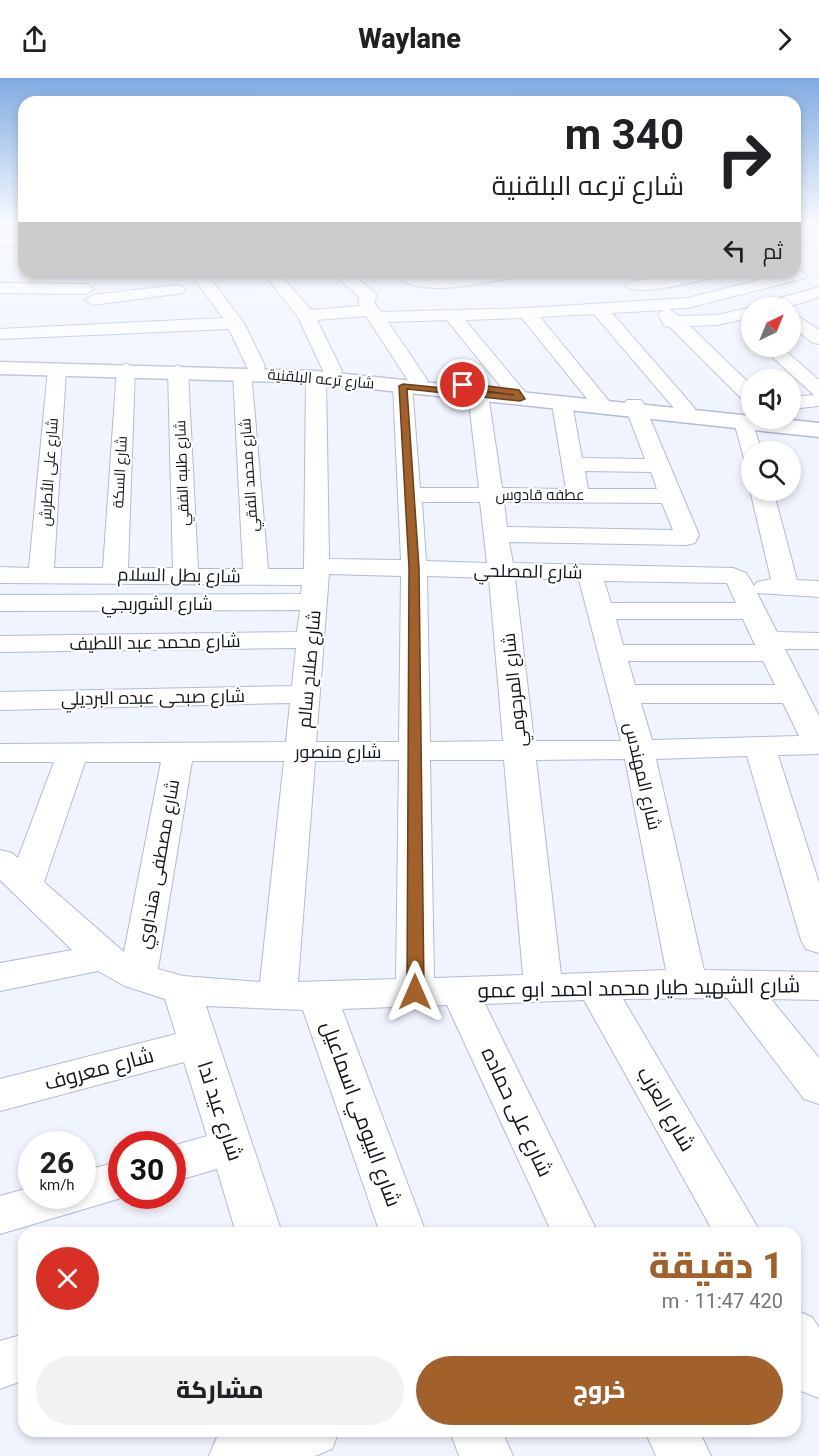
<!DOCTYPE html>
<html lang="ar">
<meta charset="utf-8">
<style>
:root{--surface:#fff;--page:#f2f2f2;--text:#202124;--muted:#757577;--accent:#a2612b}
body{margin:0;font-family:Roboto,Cairo,sans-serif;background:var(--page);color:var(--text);direction:rtl;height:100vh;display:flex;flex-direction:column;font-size:22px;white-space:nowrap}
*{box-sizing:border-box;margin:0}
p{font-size:20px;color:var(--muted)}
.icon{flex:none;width:33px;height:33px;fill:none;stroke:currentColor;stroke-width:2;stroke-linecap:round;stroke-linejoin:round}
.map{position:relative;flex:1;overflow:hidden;direction:ltr}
.details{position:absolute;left:18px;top:1149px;width:783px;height:210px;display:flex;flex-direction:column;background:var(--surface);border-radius:18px;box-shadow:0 3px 9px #0003;direction:rtl}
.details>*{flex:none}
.guide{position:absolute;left:18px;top:18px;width:783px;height:183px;border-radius:18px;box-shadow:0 3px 9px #0003;direction:rtl;background:#fff;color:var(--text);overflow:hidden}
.needle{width:39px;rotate:43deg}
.fabs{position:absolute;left:741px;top:219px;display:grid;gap:12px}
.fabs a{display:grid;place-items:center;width:60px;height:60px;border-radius:50%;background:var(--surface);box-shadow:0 3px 9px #0003;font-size:30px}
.speed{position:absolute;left:18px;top:1053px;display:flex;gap:12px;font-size:30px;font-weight:700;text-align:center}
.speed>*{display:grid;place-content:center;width:78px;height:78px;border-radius:50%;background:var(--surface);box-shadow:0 3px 9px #0003;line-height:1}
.speed small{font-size:15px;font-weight:400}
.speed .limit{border:9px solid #d22;background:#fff;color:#111}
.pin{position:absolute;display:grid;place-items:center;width:51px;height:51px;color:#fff;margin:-26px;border:3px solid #fff;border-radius:50%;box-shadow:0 2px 6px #0007}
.me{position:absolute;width:66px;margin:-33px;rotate:0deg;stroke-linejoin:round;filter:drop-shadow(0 0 4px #0008)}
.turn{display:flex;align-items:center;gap:21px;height:126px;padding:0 18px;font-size:27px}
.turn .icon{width:78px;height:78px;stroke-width:2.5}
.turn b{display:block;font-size:42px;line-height:51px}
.then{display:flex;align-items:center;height:57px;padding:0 18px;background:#0003;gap:12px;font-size:22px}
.round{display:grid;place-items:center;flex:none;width:63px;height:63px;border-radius:32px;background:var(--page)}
.overview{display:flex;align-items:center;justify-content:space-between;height:102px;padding:0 18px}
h1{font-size:36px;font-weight:800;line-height:45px;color:var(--accent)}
.primary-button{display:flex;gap:12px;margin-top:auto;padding:12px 18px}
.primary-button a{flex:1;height:69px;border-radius:36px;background:var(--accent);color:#fff;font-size:24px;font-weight:800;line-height:69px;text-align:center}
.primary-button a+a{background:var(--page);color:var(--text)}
header{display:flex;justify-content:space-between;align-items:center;height:78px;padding:0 18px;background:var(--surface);font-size:27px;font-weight:800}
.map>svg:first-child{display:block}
</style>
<header><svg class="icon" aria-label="forward" viewBox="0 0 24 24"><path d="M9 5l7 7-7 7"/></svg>Waylane<svg class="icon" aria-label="share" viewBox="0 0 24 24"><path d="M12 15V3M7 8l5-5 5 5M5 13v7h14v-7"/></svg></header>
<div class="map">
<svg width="819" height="1378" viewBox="0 0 819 1378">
<rect width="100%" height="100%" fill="#f0f4fe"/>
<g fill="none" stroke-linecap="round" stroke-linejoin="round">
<g stroke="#b2bbd2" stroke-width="2">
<path id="minor" d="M819 152V160L795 165V157Z
M24 158V166L0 168V160Z
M799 192 807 197 805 200 688 230 669 231 679 238 717 237 752 229 755 230H752V239L717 247 690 248 752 308V326L745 324 670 249 664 248 658 236 664 232 612 235 692 327 695 331 692 335H678L594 236 540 239 609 323 606 327H592L522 240 465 242 531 321 528 325H514L447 242 388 244 428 303 425 307H412L420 410H479L468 316 471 312H485L488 316 502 410 566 411 552 326 555 322H569L572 326 582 380 645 381 624 326 627 322H641L644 326 699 457 695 465 686 467 509 464 513 485 733 490 746 495 754 508 757 504 771 501 750 412 752 409V412H773L797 502 819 503V519L757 515 777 554 819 555V571H785L819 638V676L778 677 819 805V875L806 871 801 862 747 678 656 681 704 892 819 894V922L771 921 819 980V1026L804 1021 727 920 623 921 761 1155H714L584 922 485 926 598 1155H552L447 927 342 931 426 1155H380L303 932 206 928 282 1155H236L217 1091 172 1104V1068L207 1058 184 984 0 1033V1001L176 956 165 921 125 908 98 893 0 913V885L72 872 0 802V772L12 775 18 780 54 684H0V666L286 664 290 625 0 632V614L292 608 296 570 0 574V558L297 554 300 532 0 533V517L301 516 302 507 0 505V489L29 490 48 291 57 285 66 291 54 490H103L117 291 126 285 135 291 128 490H173L168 293 178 287 188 293 198 491H243L233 295 236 291H248L229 251 0 261V251L223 240 190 195H206L244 245 265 288 263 292H251L268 491H304L306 299 316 293 326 299 329 481 401 482 393 308 396 304H409L366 238 317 242 342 293 339 297H325L298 239 263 195H279L311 232 360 228 358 224 360 220 333 195H351L375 215 377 219 374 224 381 234 527 230 688 220ZM585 393 651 394 657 411H588ZM422 424H480L487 485 426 483ZM504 424 662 425 673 452 507 449ZM329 496 401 498 399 664H316ZM427 498 489 500 503 663 430 664ZM515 500 579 502 621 663H534ZM604 503 727 505 736 525H611ZM616 541H743L755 567H623ZM628 583H763L775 607H635ZM641 625H783L799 658 652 662ZM625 681 666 892 561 896 536 682ZM399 682 396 901 298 904 315 683ZM430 682H504L523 897 434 900ZM192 683H284L260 904 183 898 158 891ZM85 684H161L124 874 44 804Z
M395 195H414L427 201 474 195H519L511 200C480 204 416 223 395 195Z
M690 195H721L719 198C702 202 636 220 626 208L634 203Z
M0 205 86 206 94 211 86 216 0 215Z
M177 207 183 209 185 212 183 215 93 227 85 222 93 217Z
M819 209V219L785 230H757L759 226Z
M790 233 819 252V266L813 265 790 247Z
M760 268H780L819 302V328L790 331V319L814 317Z
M744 338 751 340 762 374H752V381L744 380 734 344 737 340Z
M122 1083V1118H128L0 1156V1118L32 1109V1118H82V1093Z
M795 1232 812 1239 819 1250V1320L801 1313 795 1302Z
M24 1256V1302L0 1311V1263Z
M233 1353H339L332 1371 315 1378H209L217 1359Z
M450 1353H502L513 1378H459Z
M645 1353H699L711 1378H656Z"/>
</g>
<g stroke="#b2bbd2" stroke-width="3">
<path id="tertiary" d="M0 284 316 293 819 345V359L316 305 0 296Z"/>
</g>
<use href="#minor" fill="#fff" fill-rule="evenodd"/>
<use href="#tertiary" fill="#fff" fill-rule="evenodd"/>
</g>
<linearGradient id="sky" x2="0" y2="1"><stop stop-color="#80aae0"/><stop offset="0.43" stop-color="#f8faff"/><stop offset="1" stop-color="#f8faff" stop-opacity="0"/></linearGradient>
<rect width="819" height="338" fill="url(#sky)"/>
<path fill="#a2612b" stroke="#693f1c" stroke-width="1.5" d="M463 305 519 312 525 321 520 323 407 311 419 490 424 914 415 920 407 914 409 490 399 308 403 306 514 317 460 309Z"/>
<g text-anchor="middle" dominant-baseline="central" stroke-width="4.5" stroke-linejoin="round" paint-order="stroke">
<g font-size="15" fill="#12151d" stroke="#fff">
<text transform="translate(321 301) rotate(5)">شارع ترعه البلقنية</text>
<text transform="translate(49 394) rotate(-86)">شارع على الأطرش</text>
<text transform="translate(120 394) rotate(-87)">شارع السكة</text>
<text transform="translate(182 395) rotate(-92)">شارع طلبه الفقي</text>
<text transform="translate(249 397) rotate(-94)">شارع محمد الفقي</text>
<text x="540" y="417">عطفه قادوس</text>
</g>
<g font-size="18" fill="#12151d" stroke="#fff">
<text transform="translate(528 493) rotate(1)">شارع المصلحي</text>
<text transform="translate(179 497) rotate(1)">شارع بطل السلام</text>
<text x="157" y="525">شارع الشوربجي</text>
<text transform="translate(155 564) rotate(-1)">شارع محمد عبد اللطيف</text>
<text transform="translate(309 591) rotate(-85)">شارع صلاح سالم</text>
<text transform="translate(514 612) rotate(-96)">شارع المرحومي</text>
<text transform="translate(153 619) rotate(-1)">شارع صبحى عبده البرديلي</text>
<text x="338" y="673">شارع منصور</text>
<text transform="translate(643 698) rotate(77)">شارع المهندس</text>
<text transform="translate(158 786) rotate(-80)">شارع مصطفى هنداوي</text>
</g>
<g font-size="21" fill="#12151d" stroke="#fff">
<text transform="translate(639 910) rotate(-1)">شارع الشهيد طيار محمد احمد ابو عمو</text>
<text transform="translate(99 991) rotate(-15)">شارع معروف</text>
<text transform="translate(666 1031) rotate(60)">شارع العزب</text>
<text transform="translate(220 1033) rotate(72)">شارع عيد ندا</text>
<text transform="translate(517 1034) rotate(65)">شارع على حماده</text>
<text transform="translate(361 1036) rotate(70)">شارع البيومي اسماعيل</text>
</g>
</g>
</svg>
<div class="fabs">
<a><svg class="needle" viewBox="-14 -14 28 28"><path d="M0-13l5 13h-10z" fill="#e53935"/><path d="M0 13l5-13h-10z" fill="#757577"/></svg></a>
<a><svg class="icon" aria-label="sound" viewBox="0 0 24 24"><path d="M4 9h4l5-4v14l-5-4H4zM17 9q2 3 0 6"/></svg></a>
<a><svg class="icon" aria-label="search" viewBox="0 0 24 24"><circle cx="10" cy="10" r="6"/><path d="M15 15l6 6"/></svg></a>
</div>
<div class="speed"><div>26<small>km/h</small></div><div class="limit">30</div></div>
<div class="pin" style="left:463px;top:307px;background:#d93025"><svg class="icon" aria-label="arrive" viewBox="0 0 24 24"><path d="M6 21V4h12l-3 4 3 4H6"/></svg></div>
<svg class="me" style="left:415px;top:914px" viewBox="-20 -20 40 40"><path d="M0-17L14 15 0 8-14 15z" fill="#a2612b" stroke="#fff" stroke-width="4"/></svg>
<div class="guide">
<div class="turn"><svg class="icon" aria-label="right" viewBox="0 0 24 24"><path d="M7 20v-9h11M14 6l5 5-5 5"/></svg><div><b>340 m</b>شارع ترعه البلقنية</div></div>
<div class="then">ثم<svg class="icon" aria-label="left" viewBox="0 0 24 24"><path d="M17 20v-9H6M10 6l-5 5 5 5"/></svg></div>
</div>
<section class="details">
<div class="overview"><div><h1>1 دقيقة</h1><p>420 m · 11:47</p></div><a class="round" style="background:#d93025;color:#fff"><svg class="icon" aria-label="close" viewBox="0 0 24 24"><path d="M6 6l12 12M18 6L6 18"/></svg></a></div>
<div class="primary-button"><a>خروج</a><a>مشاركة</a></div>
</section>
</div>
